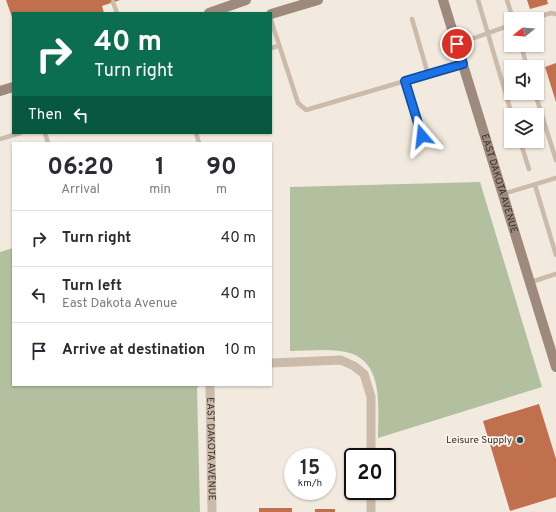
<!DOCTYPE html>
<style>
:root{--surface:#fff;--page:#f7f7f7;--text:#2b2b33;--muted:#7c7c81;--line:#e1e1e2}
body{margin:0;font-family:Overpass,sans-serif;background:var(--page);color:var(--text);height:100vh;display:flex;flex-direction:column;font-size:15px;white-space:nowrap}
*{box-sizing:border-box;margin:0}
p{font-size:13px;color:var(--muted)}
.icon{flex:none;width:22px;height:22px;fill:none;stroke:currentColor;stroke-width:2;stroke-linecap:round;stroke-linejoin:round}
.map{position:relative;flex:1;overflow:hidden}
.panel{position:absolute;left:12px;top:142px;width:260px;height:244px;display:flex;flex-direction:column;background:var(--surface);border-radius:0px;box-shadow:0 1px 3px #0004}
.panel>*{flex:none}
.top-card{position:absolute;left:12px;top:12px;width:260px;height:122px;border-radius:0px;box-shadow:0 1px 3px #0004;background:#0b6e4f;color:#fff;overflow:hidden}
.needle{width:26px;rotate:253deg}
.controls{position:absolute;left:504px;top:12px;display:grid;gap:8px}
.controls a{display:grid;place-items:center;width:40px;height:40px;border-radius:0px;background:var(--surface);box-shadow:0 1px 3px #0004;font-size:20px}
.speed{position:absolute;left:284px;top:448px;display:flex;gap:8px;font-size:20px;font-weight:700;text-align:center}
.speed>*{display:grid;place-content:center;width:52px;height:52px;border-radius:50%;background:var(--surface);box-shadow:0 1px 3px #0004;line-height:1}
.speed small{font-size:10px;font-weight:400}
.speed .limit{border:2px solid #111;border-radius:6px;background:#fff;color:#111}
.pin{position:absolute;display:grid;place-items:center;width:34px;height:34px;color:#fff;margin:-17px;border:2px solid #fff;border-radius:50%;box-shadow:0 1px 4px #0007}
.me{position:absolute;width:44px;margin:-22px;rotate:343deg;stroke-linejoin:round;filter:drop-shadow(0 0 3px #0008)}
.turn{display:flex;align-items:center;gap:14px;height:84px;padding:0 16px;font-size:18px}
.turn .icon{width:52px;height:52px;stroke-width:2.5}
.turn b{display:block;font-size:28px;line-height:34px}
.then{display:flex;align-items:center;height:38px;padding:0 16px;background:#0003;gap:8px;font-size:15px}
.eta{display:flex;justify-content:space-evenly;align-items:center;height:68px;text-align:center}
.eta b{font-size:24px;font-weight:700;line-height:28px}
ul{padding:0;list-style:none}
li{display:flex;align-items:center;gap:12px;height:56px;padding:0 16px;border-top:1px solid var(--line)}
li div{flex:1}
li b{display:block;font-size:15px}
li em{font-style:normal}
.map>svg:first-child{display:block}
</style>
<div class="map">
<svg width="556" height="512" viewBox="0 0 556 512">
<rect width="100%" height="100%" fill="#f2eade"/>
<path fill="#b3c09f" d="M480 182 542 387 378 438C378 404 385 356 340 351 324 349 306 351 290 351V187Z
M13 248V385H199L197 388 200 512H0V252Z"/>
<path fill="#c1704d" d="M6 0H120L102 6 104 13H13V20Z
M527 0H547L548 4 530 9Z
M556 63V102L545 67Z
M539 404 556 459V497L510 511 483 421Z
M259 508H292V512H259Z
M315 509H335V512H315Z"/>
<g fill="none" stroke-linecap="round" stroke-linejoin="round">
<path stroke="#cabbab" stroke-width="4.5" d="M478 0 512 115
M507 0 513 19
M113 2 117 13
M412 19 428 74
M531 19 551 13 556 14
M271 20 298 103 306 110 463 64
M457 44C475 38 493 31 511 25
M521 45 527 67
M271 48 279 46
M405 81 422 136
M535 93 556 160
M45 133 48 143
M196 133 199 143
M0 139 20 133
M520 141 529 169
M535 185 556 255
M503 194 556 178
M531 282 556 274"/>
<g stroke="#cabbab" stroke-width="9">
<path d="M271 363 341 360 354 366 364 374 371 397V457"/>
<path id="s1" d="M210 385 212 512"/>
<path d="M371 512V491"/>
</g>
<g stroke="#9d8a7c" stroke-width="10">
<path id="s2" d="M443 0 556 367"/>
<path d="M209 13 246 0"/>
<path d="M271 14 318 0"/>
<path d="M0 91 13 87"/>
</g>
</g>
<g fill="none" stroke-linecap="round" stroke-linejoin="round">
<g stroke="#114b97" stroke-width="10">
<path id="route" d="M422 136 405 81 463 64 457 44"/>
</g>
<use href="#route" stroke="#1a73e8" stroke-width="7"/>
</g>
<circle fill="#215157" stroke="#f9f3eb" stroke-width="1.5" cx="520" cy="440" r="4"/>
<g text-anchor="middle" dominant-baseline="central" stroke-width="3.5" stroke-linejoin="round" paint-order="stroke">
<g font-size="10" fill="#372f2a" stroke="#f9f3eb">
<text stroke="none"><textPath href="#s2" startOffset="192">EAST DAKOTA AVENUE</textPath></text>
<text stroke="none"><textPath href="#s1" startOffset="64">EAST DAKOTA AVENUE</textPath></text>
</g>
<g font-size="10" fill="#372f2a" stroke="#f9f3eb" text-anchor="end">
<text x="512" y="440">Leisure Supply</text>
</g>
</g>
</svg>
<div class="controls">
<a><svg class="needle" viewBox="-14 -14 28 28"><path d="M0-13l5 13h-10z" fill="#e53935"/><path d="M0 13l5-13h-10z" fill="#7c7c81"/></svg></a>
<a><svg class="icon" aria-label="sound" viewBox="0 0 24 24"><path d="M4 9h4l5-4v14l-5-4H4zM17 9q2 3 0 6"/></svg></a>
<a><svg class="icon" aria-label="layers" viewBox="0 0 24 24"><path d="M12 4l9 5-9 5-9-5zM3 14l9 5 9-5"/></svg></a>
</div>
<div class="speed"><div>15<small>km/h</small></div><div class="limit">20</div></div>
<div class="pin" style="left:457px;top:44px;background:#d93025"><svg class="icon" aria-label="arrive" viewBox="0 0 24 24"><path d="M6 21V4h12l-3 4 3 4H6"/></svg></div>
<svg class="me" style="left:422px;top:136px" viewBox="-20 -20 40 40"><path d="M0-17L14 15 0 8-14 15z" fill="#1a73e8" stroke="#fff" stroke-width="4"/></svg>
<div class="top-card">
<div class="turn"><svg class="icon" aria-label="right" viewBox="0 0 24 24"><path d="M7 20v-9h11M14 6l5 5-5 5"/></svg><div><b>40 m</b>Turn right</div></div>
<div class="then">Then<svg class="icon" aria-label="left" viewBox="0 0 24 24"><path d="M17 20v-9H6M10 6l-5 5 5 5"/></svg></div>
</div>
<section class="panel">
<div class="eta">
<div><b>06:20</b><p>Arrival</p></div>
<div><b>1</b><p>min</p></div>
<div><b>90</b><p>m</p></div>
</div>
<ul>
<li><svg class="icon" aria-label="right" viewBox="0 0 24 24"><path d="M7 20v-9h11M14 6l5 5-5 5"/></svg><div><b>Turn right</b></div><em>40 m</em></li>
<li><svg class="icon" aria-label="left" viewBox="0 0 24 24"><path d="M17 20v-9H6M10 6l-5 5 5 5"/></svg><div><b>Turn left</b><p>East Dakota Avenue</p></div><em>40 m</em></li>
<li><svg class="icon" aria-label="arrive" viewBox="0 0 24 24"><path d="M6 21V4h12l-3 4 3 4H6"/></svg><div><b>Arrive at destination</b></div><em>10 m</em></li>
</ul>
</section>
</div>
